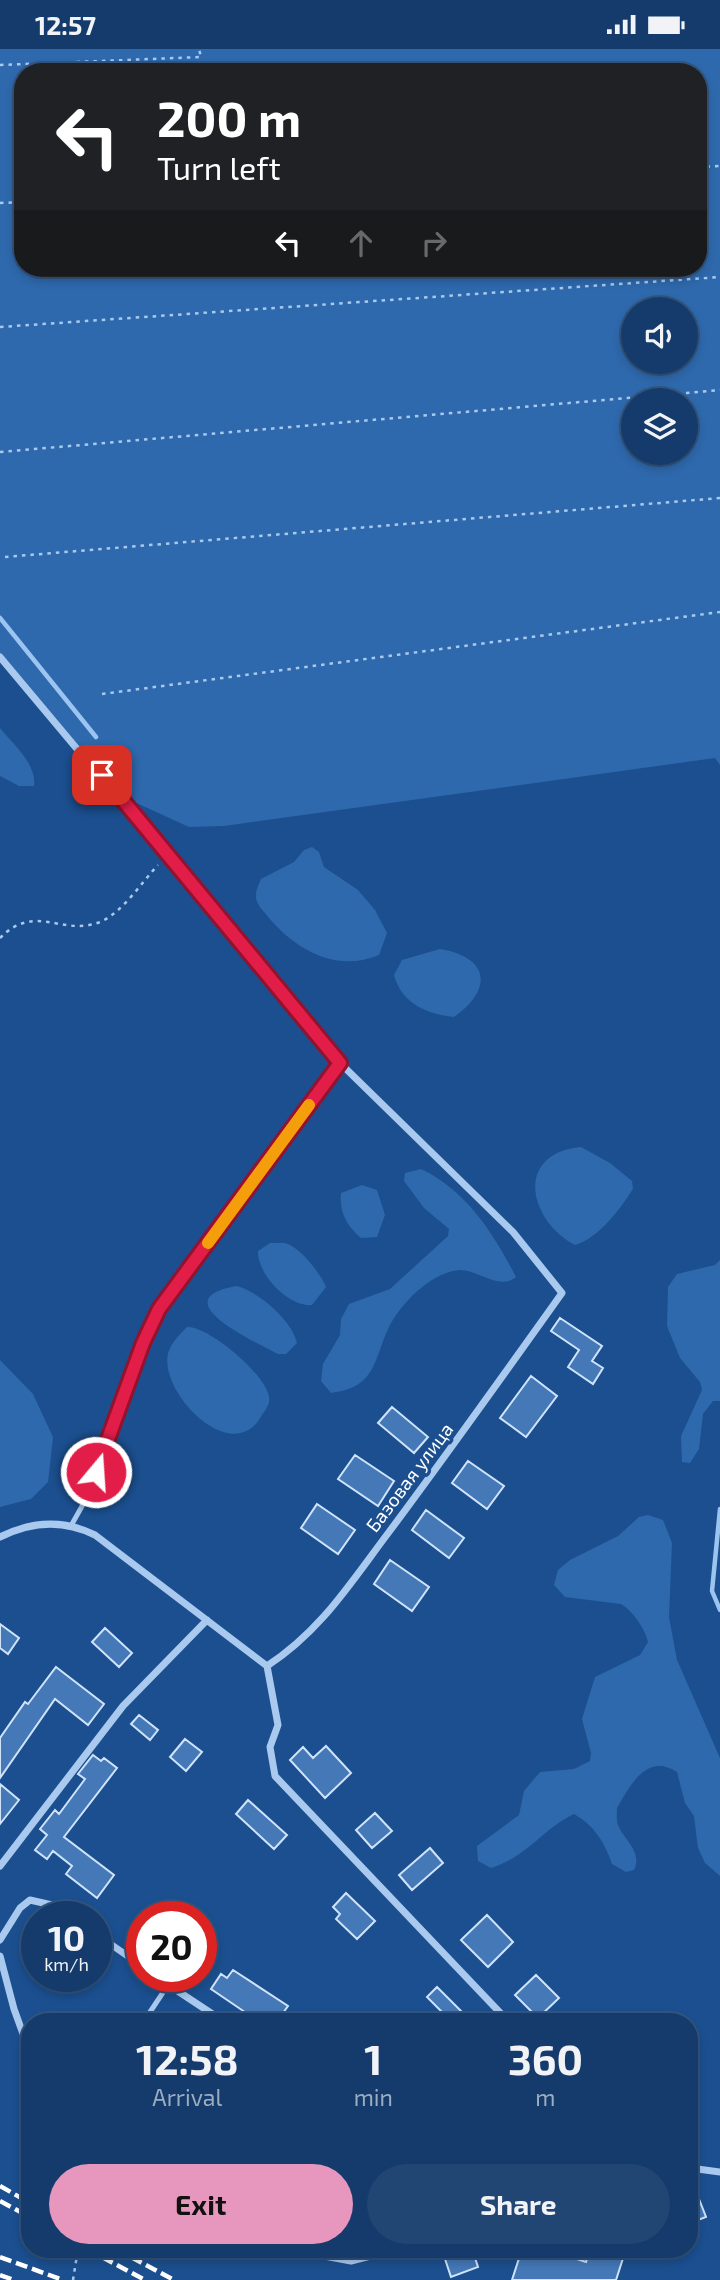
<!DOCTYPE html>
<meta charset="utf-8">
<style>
:root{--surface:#143b6b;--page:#214673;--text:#f1f3f6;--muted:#9dadc1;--line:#33557e;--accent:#e797bd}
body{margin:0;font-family:"Exo 2",sans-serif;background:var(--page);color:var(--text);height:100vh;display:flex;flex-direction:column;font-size:26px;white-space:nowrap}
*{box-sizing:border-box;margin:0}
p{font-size:23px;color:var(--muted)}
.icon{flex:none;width:38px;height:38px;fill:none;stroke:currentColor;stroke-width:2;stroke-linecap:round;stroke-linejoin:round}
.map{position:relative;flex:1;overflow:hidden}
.drawer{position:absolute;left:21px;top:1964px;width:677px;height:245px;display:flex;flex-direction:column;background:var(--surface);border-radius:28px;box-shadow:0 4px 10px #0003,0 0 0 2px var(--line)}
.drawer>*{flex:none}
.banner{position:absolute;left:14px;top:14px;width:693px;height:214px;border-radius:28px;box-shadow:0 4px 10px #0003,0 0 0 2px var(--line);background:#202124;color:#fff;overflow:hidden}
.controls{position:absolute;left:621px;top:248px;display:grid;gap:14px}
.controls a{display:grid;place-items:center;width:77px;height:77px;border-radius:50%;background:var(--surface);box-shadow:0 4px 10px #0003,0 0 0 2px var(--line);font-size:35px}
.speed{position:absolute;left:21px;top:1852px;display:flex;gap:14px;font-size:35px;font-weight:700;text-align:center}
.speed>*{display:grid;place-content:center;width:91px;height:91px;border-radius:50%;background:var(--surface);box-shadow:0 4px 10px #0003,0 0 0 2px var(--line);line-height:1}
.speed small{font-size:18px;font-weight:400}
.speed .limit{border:10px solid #d22;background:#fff;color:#111}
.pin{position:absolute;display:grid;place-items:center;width:60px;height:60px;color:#fff;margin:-30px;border-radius:14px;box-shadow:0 4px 10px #0006}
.me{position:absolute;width:77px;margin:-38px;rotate:18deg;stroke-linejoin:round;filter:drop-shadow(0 0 5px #0008)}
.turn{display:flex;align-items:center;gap:24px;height:147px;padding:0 28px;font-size:32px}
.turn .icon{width:91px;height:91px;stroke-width:2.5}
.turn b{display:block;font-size:49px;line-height:60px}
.lanes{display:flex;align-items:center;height:66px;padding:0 28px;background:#0003;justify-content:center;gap:35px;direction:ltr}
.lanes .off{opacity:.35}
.eta{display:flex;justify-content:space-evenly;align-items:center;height:119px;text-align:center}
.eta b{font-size:42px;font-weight:700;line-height:49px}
.button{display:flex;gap:14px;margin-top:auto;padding:14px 28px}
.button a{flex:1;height:80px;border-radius:42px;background:var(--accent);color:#111;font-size:28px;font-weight:700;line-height:80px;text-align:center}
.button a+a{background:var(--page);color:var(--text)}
.status{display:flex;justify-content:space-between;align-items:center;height:49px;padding:0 35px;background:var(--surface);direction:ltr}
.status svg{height:19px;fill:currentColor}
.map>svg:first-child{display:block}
</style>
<div class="status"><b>12:57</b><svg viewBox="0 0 49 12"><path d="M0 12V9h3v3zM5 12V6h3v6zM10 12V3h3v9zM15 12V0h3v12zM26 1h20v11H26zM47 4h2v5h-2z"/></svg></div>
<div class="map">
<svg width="720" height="2231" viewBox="0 0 720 2231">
<rect width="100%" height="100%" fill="#1b4f8f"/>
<path fill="#2e69ad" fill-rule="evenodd" d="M0 0H720V716L715 709 224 777 189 778 119 746 0 608ZM23 23H698V219H23ZM634 261H686V313H634ZM634 352H686V404H634Z
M0 679C13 695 37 715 34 737H19L0 727Z
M312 798 319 803 324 818 358 841 375 861 387 884 379 906C337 924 296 901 269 869 264 862 255 855 256 846 256 841 259 835 261 830L294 813 304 801Z
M440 900C489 908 494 940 454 968 427 965 402 955 394 926L402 911Z
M581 1098 610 1114 632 1132 633 1140C620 1160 599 1189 575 1196 527 1170 515 1104 581 1098Z
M421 1120C466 1141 494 1185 516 1228 499 1242 479 1221 460 1221 442 1222 426 1234 413 1246 405 1254 395 1266 390 1276 373 1310 378 1338 331 1344L321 1332 323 1315 340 1286 341 1270 349 1255 390 1240 448 1187 449 1180 424 1159 404 1132 405 1124Z
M362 1136 377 1141 385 1166 377 1188 361 1189C347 1177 339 1163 341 1144Z
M270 1194C276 1194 283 1193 288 1195 301 1200 321 1225 326 1238L312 1256C288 1258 257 1225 258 1202Z
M720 1211V1352H713L703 1365 699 1400 690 1414 682 1413 681 1387 702 1341 700 1333 680 1309 667 1277 668 1238 677 1225 715 1216Z
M237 1237C259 1243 292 1271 297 1294L286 1305H278C256 1293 160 1250 237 1237Z
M187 1278C208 1276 274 1331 269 1353 268 1359 262 1365 259 1371 227 1417 152 1335 170 1299 174 1291 181 1284 187 1278Z
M0 1311 33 1345 53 1388 48 1433 31 1450 0 1458Z
M648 1466 663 1471 672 1494 669 1568 677 1611 720 1709V1827L705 1814 698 1799 694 1767 685 1754 677 1723C647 1704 631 1735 617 1759 617 1764 616 1771 618 1776 624 1791 643 1803 634 1821L626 1823 612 1815C605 1794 594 1776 574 1765 541 1781 530 1806 491 1819L478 1812 477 1797 519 1766 524 1742 540 1723 574 1720 590 1712 591 1704 582 1670 595 1628 640 1606 648 1593C645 1580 633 1562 621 1555L565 1548 554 1536 558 1521 570 1511 618 1487 639 1468Z"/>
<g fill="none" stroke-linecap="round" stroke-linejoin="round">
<path stroke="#9cc4f0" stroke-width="4.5" d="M0 569 96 688
M720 1460 712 1542 720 1561"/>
</g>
<path fill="#4478b7" stroke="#cfe3fa" stroke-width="2" d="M560 1269 602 1297 592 1312 603 1319 593 1335 568 1318 579 1301 551 1282Z
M531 1327 557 1347 526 1388 500 1369Z
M392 1358 428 1388 414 1404 378 1374Z
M355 1406 394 1432 378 1457 338 1430Z
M468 1412 504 1437 487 1460 452 1434Z
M317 1455 355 1481 338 1505 301 1479Z
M426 1461 464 1489 449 1509 412 1481Z
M390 1511 429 1538 412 1562 374 1535Z
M0 1575 19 1589 8 1605 0 1599Z
M105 1579 132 1604 119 1618 92 1593Z
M56 1618 104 1655 88 1676 55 1650 0 1729V1689L25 1653 28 1655Z
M139 1666 158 1681 150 1691 131 1675Z
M185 1690 202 1703 186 1722 170 1708Z
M326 1697 351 1724 325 1749 290 1711 303 1698 313 1709Z
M93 1706 101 1712 104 1709 117 1719 64 1788 114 1826 97 1849 66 1825 72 1817 53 1802 47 1810 35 1801 47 1786 40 1780 55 1761 59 1765 85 1730 78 1725Z
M0 1735 19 1751 0 1775Z
M248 1751 287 1786 274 1800 236 1765Z
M375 1764 392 1782 372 1799 356 1781Z
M430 1799 443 1814 412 1841 399 1826Z
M346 1844 375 1872 357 1890 336 1870 340 1865 333 1858Z
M487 1866 513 1893 488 1918 461 1891Z
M233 1921 288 1957 283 1964 295 1972H258L211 1940 221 1925 227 1929Z
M536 1926 559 1949 538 1969 515 1946Z
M437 1938 471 1972H430L441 1962 427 1948Z
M690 2127 706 2168 690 2174Z
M466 2200H472L478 2218 451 2228 444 2207Z
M522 2200H546L586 2213 590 2200H626L616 2231H512Z"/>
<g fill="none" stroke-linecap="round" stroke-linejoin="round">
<path stroke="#a9c9ee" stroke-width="2.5" stroke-dasharray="3.5 5" stroke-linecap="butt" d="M0 16 201 8 199 0
M698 118 720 117
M0 154 23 153
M0 278 720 228
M0 403 720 341
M5 508 720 449
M102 645 720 563
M0 889C36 853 61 888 100 873 122 864 142 833 158 816
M73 2231 78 2200"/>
<path stroke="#a9c9ee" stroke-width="5" d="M72 1475 90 1443 101 1402 159 1260 340 1014
M144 1972 168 1936"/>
<path stroke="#a9c9ee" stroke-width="7" d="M0 608 340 1014 513 1183 562 1244C505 1324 448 1404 389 1483 351 1533 321 1582 267 1617
M0 1488C32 1472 63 1470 95 1486L267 1617 278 1676 270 1698 275 1727 508 1972
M0 1817 123 1657 207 1571
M96 1885 142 1917
M0 1891 20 1859 30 1851 52 1856 70 1867
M0 1907 14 1960 30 2004
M155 1927 223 1972
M690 2119 720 2123
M287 2200 351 2212 398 2200"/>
<path stroke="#fff" stroke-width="4.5" stroke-dasharray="12 5" stroke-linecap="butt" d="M0 2137 30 2154
M0 2152 30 2168
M87 2200 145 2231
M116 2200 174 2231
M0 2208 63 2231
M0 2226 14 2231"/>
</g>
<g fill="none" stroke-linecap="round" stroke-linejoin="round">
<g stroke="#92132f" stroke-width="18">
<path id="route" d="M96 1423 143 1294 159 1260 340 1014 102 726"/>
</g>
<use href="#route" stroke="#e11d48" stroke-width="12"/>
<path stroke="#f59e0b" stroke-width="12" d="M208 1194 309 1056"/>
</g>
<g text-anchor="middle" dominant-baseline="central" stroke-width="7" stroke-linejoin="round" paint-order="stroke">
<g font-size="19" fill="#fff" stroke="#1b4f8f">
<text transform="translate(409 1428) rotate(-53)">Базовая улица</text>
</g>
</g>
</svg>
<div class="controls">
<a><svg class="icon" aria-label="sound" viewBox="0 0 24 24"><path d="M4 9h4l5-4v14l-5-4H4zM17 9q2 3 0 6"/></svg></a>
<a><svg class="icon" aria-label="layers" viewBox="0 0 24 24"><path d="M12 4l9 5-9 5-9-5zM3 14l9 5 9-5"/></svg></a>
</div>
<div class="speed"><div>10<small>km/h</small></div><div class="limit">20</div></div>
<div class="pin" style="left:102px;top:726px;background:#d93025"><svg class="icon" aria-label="arrive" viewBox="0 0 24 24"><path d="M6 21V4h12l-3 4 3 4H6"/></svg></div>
<svg class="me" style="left:96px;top:1423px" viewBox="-20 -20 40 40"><circle r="17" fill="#e11d48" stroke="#fff" stroke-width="3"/><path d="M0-11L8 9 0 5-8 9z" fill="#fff"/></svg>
<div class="banner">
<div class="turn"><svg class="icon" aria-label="left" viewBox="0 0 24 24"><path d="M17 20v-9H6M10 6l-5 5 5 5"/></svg><div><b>200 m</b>Turn left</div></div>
<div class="lanes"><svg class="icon" aria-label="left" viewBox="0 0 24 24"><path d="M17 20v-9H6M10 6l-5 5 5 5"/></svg><svg class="icon off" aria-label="ahead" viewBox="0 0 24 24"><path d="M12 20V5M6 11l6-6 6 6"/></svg><svg class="icon off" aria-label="right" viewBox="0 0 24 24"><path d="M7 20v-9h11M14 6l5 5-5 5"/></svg></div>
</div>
<section class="drawer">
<div class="eta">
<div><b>12:58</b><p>Arrival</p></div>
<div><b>1</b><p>min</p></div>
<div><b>360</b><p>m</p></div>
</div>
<div class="button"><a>Exit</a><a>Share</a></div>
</section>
</div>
